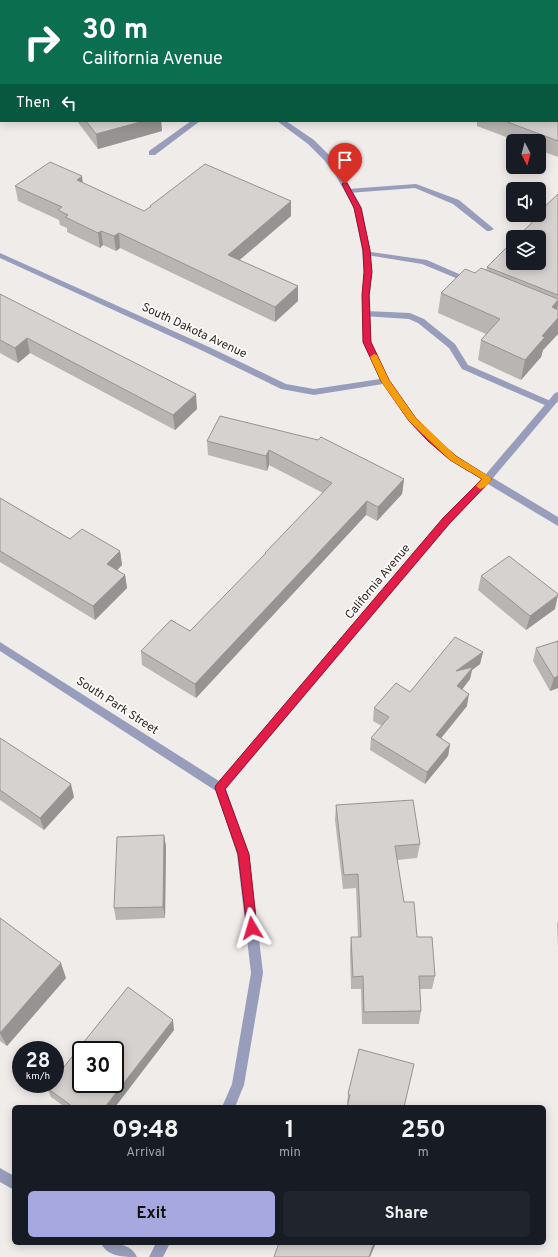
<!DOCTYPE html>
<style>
:root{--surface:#171b24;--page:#20242c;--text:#f1f3f6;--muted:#9ea1a6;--accent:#a6a8df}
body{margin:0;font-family:Overpass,sans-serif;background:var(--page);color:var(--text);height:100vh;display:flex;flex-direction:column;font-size:15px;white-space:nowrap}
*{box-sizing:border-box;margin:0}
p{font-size:13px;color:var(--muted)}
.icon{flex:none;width:22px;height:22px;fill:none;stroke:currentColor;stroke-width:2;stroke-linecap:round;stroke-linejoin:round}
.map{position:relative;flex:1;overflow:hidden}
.side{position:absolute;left:12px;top:1105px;width:534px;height:140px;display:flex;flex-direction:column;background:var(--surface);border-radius:6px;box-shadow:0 2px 10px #0003}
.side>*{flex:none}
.hud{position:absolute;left:0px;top:0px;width:558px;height:122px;box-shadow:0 2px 10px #0003;background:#0b6e4f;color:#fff;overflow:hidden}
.needle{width:26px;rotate:174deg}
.buttons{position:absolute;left:506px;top:134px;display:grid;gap:8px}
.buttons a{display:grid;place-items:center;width:40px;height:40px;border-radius:6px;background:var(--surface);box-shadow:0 2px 10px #0003;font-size:20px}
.speed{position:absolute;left:12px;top:1041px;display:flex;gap:8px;font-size:20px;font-weight:700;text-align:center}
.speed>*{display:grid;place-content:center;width:52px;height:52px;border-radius:50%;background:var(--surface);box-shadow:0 2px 10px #0003;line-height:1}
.speed small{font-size:10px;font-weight:400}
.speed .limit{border:2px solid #111;border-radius:6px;background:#fff;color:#111}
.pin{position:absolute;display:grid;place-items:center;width:34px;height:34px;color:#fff;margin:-41px -17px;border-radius:50% 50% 50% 0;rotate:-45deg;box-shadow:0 0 4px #0007}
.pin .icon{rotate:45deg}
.me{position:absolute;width:44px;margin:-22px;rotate:353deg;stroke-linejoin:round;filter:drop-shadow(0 0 3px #0008)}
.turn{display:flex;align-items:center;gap:14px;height:84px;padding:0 16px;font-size:18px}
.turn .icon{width:52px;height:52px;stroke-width:2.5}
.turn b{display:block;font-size:28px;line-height:34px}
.then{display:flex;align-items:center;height:38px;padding:0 16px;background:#0003;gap:8px;font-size:15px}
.eta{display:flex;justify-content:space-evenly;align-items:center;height:68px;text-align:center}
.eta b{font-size:24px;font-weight:700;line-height:28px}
.cta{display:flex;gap:8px;margin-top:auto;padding:8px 16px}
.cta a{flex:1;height:46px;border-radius:6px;background:var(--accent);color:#111;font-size:16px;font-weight:700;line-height:46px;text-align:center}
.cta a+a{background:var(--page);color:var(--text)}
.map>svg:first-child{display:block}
</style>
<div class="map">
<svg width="558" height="1257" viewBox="0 0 558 1257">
<rect width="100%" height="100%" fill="#f0ecea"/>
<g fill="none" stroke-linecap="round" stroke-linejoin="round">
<path fill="#989dbc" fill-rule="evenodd" d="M245 0H254V1H245Z
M505 0H512L505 1Z
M191 121H200L155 155H149V151Z
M416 184 459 200 494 229 490 231H487L453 204 415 188 348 193 344 191 348 189Z
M364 251 427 260 475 281 474 283H468L422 264 367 255 363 253Z
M366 311 410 313 424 319 455 344 468 365 553 402 554 404 553 406H547L462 369 449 348 418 323 409 319 363 316 362 314Z"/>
<path fill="#989dbc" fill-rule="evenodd" d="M188 0H194V1H188Z
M277 121H286L314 140 330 156 344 176 362 208 370 250 372 272 370 295 371 342 389 380 415 417 456 456 486 474 555 393 558 392V401L493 478 558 517V526L488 484 450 523 226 789 249 854 263 973 244 1085 235 1107H222L232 1084 251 973 237 854 216 791 0 651V642L219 781 444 519 481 479 450 460 409 421 383 384 314 395 281 389 203 351 0 258V253L209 347 286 384 314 389 380 379 363 342 362 295 364 272 362 250 354 208 336 176 324 160 308 144Z
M0 1168 14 1176V1190L0 1182Z
M101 1243C114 1243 131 1243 137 1257 124 1257 107 1257 101 1243Z
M156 1243H170L163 1257H149Z"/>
<path fill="#535b8f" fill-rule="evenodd" d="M510 0H519V1H510Z
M557 13H558V17H557Z"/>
</g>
<path fill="#b8b5b3" d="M269 0H379V1H272Z
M558 57V157L539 150V141H517L477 126V121H557Z
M0 92 1 94V110L0 109Z
M77 121H161L162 131 98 149Z
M83 183 144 211 291 201V216L239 260 298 286V301L275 322 120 248 116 251 103 245 100 248 67 232V228L60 225 59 220 18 201 15 186Z
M558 194V334L543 350 541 357 521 380 478 360 481 340 486 334 438 313 441 293 475 273 486 270 487 267 538 217V215H539V212Z
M0 294 197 409 175 430 30 353 18 363 0 353Z
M220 416 404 479 402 494 377 521 366 515 196 698 142 665 141 651 190 631 265 555V553L323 493 269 465 267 471 208 455 207 441Z
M0 498 70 539 120 551 122 565 117 570 125 575 127 588 95 620 0 562Z
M481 576 555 609 526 630 478 590Z
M558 641V688L550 691 533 661 536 648Z
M483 652 480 664 472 670 470 679 462 689 467 706 441 738 450 744 448 756 425 784 370 750 371 738 382 726 373 721 374 708 410 692Z
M0 738 74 797 44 830 0 800Z
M336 805 420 844 417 858 397 860 404 902 417 937 435 976 432 989H420L421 1011 419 1024H362L361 989H351L350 951 351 937H358L356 888 343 889 335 820Z
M164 835 166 847 165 918 116 920 114 908Z
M0 918 66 978 7 1046 0 1041Z
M558 922V948L557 924Z
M174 1030 115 1107H65L51 1097 47 1088Z
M348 1094 404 1107 348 1103H347Z"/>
<path fill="#969392" d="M371 0H379V1H369Z
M144 121H161L162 131 98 149 96 134Z
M82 176 84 191 77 180Z
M291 201V216L228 270V255Z
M101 231 103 245 100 248 98 233Z
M119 233 120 248 116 251 114 236Z
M298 286V301L275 322V307Z
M558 300V304L555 319 552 307Z
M558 318V334L543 350 541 357 521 380 525 360 542 336Z
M27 338 30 353 18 363 15 348Z
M196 394 197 409 175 430 173 415Z
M269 450V465L267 471 266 456Z
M404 479 402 494 377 521 378 507Z
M367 501 366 515 196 698 195 684Z
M120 551 122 565 109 578 107 564Z
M125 575 127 588 95 620 93 606Z
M558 595 555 609 526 630 530 616Z
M483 652 480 664 472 670 470 679 455 699 456 671Z
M558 676V688L550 691 554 678Z
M469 694 467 706 434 747 436 735Z
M450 744 448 756 425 784 427 772Z
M71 784 74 797 44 830 40 818Z
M164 835 166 847 165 918 163 907Z
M61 963 66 978 7 1046 0 1033Z
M173 1020 174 1030 115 1107H105Z
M374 1243H376L370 1257H369Z"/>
<path fill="#d6d2d0" stroke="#969392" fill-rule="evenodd" d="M307 0H371L369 1H310Z
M557 57H558V141L505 121H557Z
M86 121H144L96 134Z
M50 162 82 176 77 180 144 211 150 207H151L150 206 205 164 291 201 228 255 298 286 275 307 119 233 114 236 101 231 98 233 65 217 68 215 58 210 62 207 15 186Z
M558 194V295L487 267 513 241V263H539V237H517L541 214 539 212Z
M481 268 558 299V300L552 307 558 310V318L542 336 545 337 525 360 481 340 500 319 441 293 465 269 475 273Z
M0 294 196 394 173 415 27 338 15 348 0 340Z
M220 416 318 440 321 437 404 479 378 507 367 501 195 684 141 651 171 620 190 631 266 553H265L332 483 269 450 266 456 207 441Z
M0 498 70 539 82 529 120 551 107 564 125 575 93 606 0 551Z
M509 556 558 594V595L530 616 481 576Z
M455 637 483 652 456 671 473 667 457 686 469 694 436 735 450 744 427 772 371 738 389 717 374 708 396 683 410 692Z
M558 641V676L554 678 536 648Z
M0 738 71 784 40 818 0 790Z
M413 800 420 844 395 846 404 902H414L417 937H432L435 976H419L421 1011 364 1012 363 976 353 977 351 937H361L358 874 344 875 336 805Z
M164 835 163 907 114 908 117 837Z
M0 918 61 963 0 1033Z
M128 987 173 1020 105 1107H73L47 1088 50 1084H55V1078ZM81 1050H115V1084H81Z
M359 1049 414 1064 404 1107H347L350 1095 348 1094Z
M279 1243H374L369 1257H274Z"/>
<path fill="#e11d48" stroke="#92132f" d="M343 183H347L361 208 370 250 372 272 369 295 371 342 389 380 415 417 434 437 456 456 492 479 450 523 225 789 249 854 257 928 256 932 252 933 248 932 247 928 238 854 215 788 216 785 443 518 482 479 450 460 428 441 409 421 381 381 363 342 362 295 364 272 363 250 354 208 342 184Z"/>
<path fill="#f59e0b" d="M374 354 377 355 389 380 415 417 456 456 490 477 492 479C489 483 485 488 480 489L476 486 482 479 450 460 409 421 382 383 370 357Z"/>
<g text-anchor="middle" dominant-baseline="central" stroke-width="3.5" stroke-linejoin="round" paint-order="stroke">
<g font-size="12" fill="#2c2a29" stroke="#fefaf7">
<text transform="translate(194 331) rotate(25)">South Dakota Avenue</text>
<text transform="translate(378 582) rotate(-50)">California Avenue</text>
<text transform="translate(117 706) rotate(33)">South Park Street</text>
</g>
</g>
</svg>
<div class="buttons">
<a><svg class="needle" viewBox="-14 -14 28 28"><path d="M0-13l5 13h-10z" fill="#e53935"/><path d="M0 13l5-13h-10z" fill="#9ea1a6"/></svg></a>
<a><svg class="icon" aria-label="sound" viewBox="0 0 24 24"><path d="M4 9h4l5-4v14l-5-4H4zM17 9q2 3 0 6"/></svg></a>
<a><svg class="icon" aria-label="layers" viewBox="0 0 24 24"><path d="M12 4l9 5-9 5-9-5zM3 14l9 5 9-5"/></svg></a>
</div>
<div class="speed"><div>28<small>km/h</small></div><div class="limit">30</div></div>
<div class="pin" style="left:345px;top:184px;background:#d93025"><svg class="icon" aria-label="arrive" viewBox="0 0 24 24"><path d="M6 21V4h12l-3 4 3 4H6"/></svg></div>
<svg class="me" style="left:252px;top:928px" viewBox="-20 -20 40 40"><path d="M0-17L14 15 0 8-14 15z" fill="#e11d48" stroke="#fff" stroke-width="4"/></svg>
<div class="hud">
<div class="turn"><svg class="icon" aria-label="right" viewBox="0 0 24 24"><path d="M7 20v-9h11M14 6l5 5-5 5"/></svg><div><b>30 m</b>California Avenue</div></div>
<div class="then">Then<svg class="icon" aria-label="left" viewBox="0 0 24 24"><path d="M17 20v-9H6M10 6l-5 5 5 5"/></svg></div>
</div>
<section class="side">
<div class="eta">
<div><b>09:48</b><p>Arrival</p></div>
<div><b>1</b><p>min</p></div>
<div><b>250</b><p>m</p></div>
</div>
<div class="cta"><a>Exit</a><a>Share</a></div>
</section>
</div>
